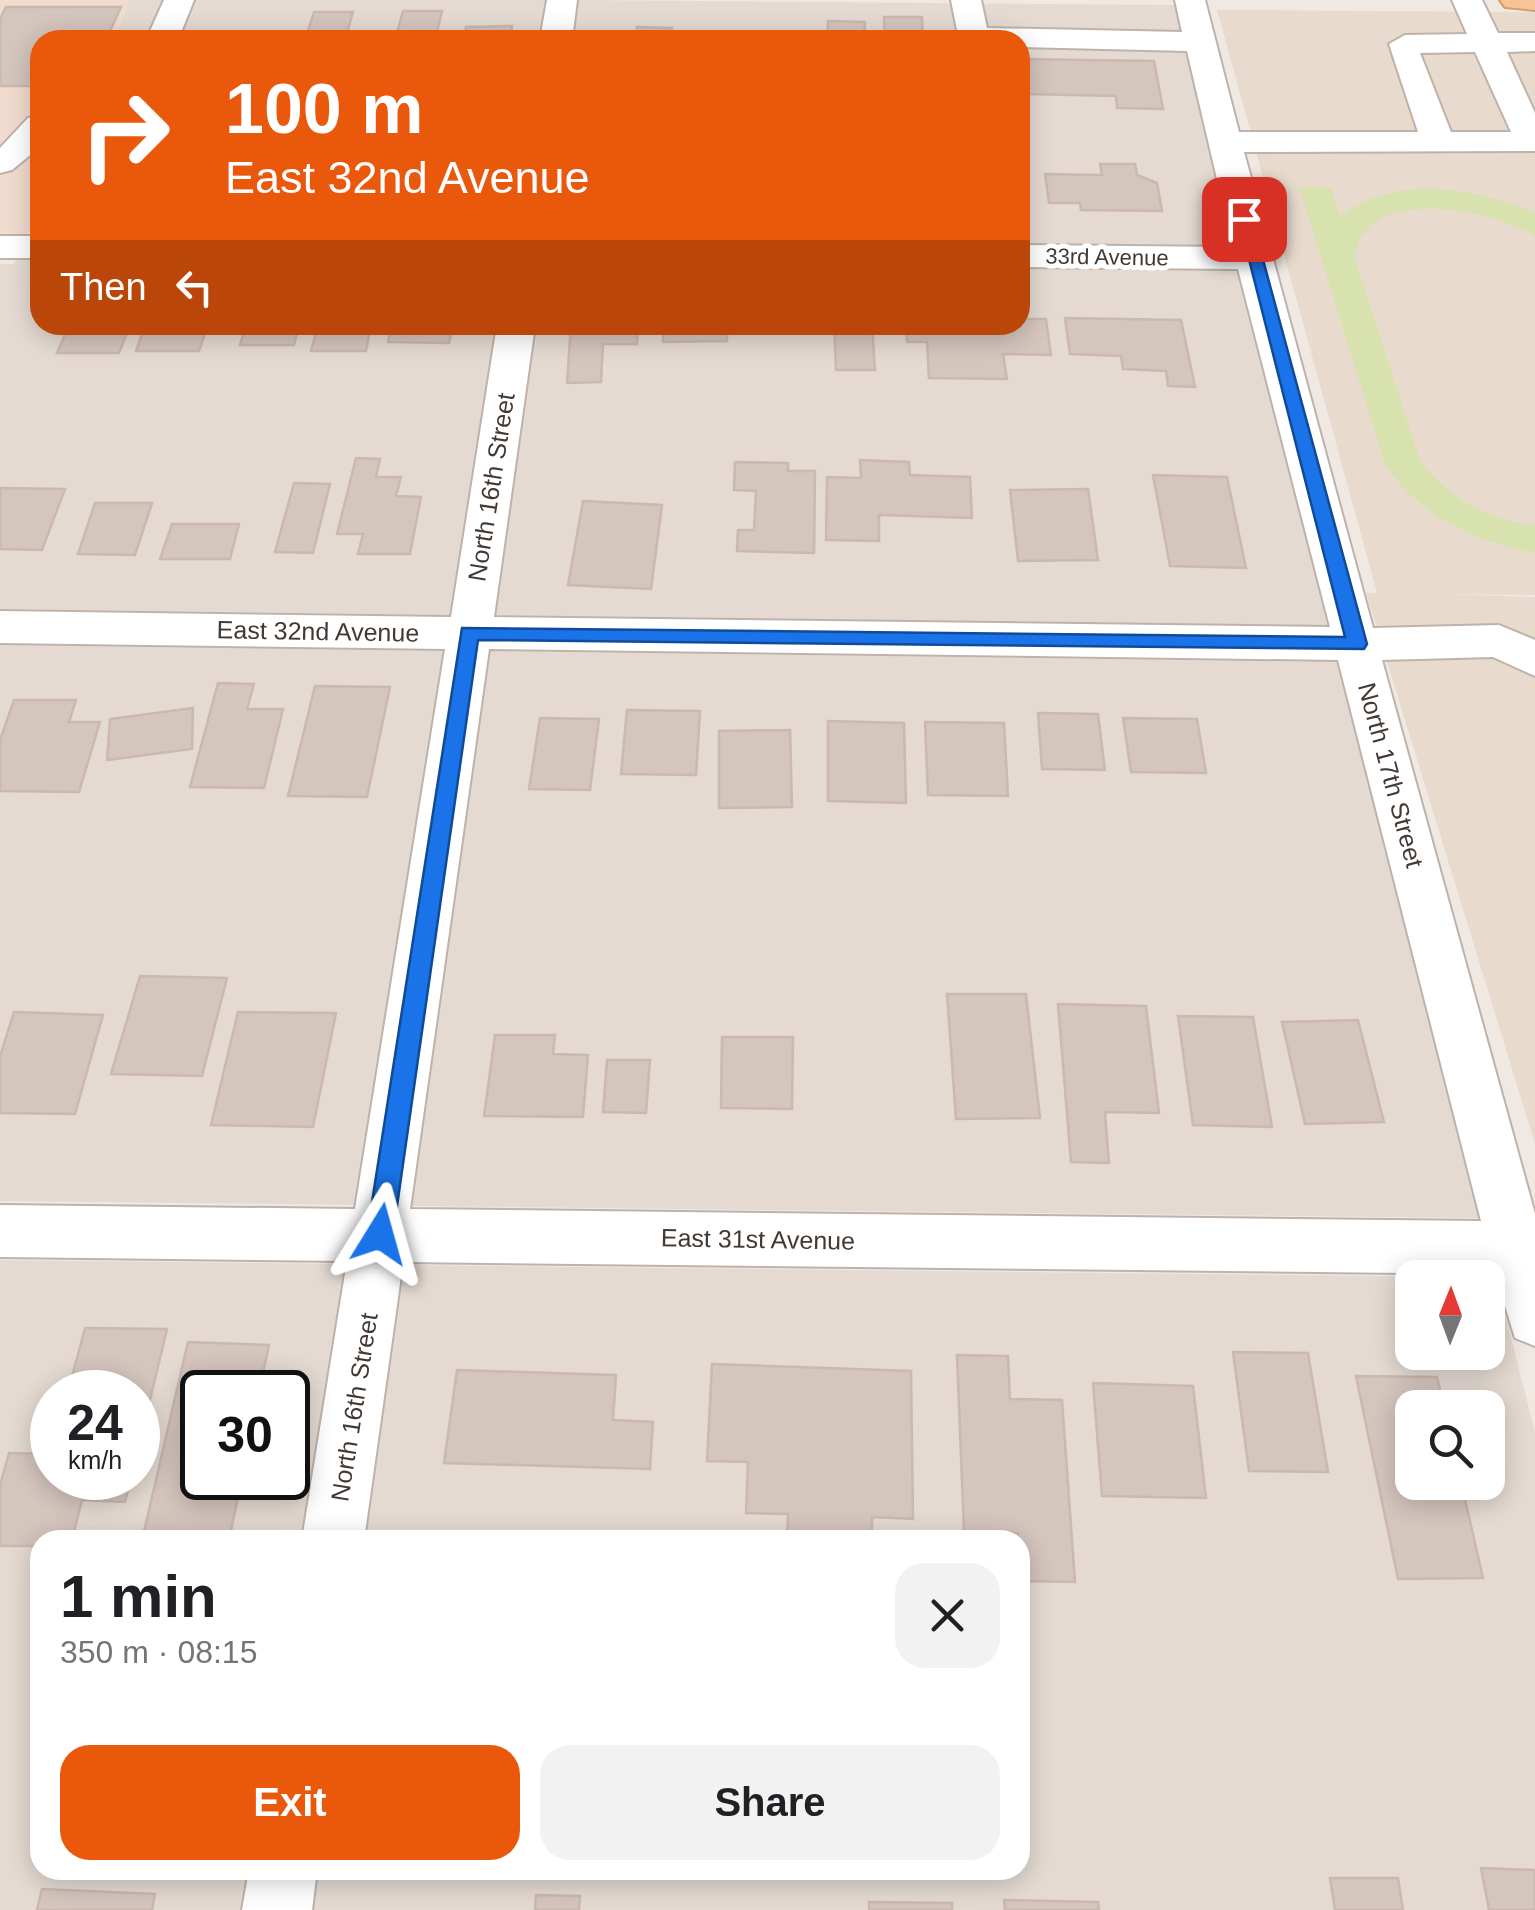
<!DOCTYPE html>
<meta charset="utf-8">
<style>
:root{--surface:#fff;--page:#f2f2f2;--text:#202124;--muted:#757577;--accent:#ea580c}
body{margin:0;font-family:Helvetica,sans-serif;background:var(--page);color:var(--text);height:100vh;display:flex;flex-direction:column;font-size:38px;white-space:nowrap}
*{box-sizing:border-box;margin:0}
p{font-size:32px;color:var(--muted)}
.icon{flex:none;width:55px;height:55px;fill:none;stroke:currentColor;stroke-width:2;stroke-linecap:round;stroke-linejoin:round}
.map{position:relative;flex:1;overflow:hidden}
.drawer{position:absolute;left:30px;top:1530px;width:1000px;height:350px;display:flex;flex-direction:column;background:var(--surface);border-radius:30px;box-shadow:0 5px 25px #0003}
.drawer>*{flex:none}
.banner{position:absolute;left:30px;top:30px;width:1000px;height:305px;border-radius:30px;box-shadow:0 5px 25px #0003;background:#ea580c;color:#fff;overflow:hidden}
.needle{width:65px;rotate:1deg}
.tools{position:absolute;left:1395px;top:1260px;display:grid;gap:20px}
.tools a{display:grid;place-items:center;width:110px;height:110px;border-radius:20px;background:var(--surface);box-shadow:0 5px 25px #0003;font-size:50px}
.speed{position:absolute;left:30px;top:1370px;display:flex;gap:20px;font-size:50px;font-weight:700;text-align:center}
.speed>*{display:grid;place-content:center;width:130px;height:130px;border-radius:50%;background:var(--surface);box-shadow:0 5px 25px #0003;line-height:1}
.speed small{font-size:25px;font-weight:400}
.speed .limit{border:5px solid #111;border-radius:15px;background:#fff;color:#111}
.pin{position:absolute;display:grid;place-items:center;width:85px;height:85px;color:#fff;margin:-42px;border-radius:20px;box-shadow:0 5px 15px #0006}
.me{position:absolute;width:110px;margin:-55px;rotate:8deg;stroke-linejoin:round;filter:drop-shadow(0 0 8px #0008)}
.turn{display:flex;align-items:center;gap:35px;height:210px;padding:0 30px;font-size:45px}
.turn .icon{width:130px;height:130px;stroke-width:2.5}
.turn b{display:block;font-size:70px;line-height:85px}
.then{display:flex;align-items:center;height:95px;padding:0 30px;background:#0003;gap:20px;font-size:38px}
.round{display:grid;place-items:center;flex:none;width:105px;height:105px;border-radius:30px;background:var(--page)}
.headline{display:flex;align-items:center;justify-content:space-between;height:170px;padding:0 30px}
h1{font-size:60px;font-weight:800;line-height:75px}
.primary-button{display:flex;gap:20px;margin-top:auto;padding:20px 30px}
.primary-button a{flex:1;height:115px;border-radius:30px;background:var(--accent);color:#fff;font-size:40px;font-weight:800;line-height:115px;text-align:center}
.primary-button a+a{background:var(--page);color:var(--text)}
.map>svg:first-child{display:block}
</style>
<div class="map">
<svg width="1535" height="1910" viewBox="0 0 1535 1910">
<rect width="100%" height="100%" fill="#f0e9e3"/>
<path fill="#e4dad2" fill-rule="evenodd" d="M130 0H546L540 40H113Z
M577 0 1176 5 1233 246 1020 244V40H572Z
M17 259H40V325H497L450 615 0 609V264H14Z
M1020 268 1239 270 1330 626 493 615 535 325H1020Z
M0 645 444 651 357 1205 0 1201Z
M488 651 1339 662 1481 1218 412 1206Z
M0 1260 347 1264 303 1540H40V1870H249L243 1910H0ZM52 1392H138V1478H52ZM202 1392H288V1478H202Z
M403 1265 1468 1277 1412 1278V1352H1488V1278H1496L1535 1432V1910H312L318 1870H1020V1540H364ZM1412 1408H1488V1482H1412Z"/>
<path fill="#f1dbcf" d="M0 0H130L112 40H40V206L27 235H0Z"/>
<path fill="#e8dbce" d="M1217 10 1535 12V595L1444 594 1535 597V1144L1366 593H1377Z"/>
<path fill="#d7e2af" d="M1299 187H1330L1340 216C1396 174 1475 188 1535 212V236C1493 210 1361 182 1355 259L1420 460C1447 499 1489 519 1535 526V553C1475 542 1419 516 1385 464Z"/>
<path fill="#d4c5bd" stroke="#cbb8ae" stroke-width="2.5" d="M6 7H121L106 40H40V86H0V19Z
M403 11H442L435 40H395Z
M314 12H353L345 40H305Z
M884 17H922L923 40H885Z
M828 21 865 22 864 40H827Z
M512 26 510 40H464L466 27Z
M637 27 672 28 671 40H635Z
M1023 59 1154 61 1163 109 1117 108 1116 96 1027 94Z
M1100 164H1135L1137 175 1157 183 1162 211 1081 210 1080 203H1049L1045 174 1102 175Z
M1065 318 1181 320 1195 387 1168 386 1166 371 1123 369 1121 356 1070 354Z
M1020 319H1046L1051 355 1003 354 1007 379 929 378 927 342H907L906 325H1020Z
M69 325H130L119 353H57Z
M145 325H208L199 351H136Z
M246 325H299L294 345H240Z
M318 325H371L366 351H311Z
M392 325H453L449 343 388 342Z
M571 325H638L637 344H603L601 382 567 383Z
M664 325H727V341L663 342Z
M834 325H872L875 370H836Z
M356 458 380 459 376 477H401L396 496 421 497 410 554H358L363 534H337Z
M860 460 909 462 910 475 970 477 972 518 879 515V541L826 540 827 477 861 478Z
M735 462 788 463V471H815L814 553 737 551 738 530H754L756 491 734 490Z
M1153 475 1227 477 1246 568 1170 566Z
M294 483 330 484 313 553 275 552Z
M0 488 65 489 42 550 0 549Z
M1088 489 1098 560 1018 561 1010 490Z
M583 501 662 505 651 589 568 585Z
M95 503H152L135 555 78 554Z
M172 524H239L230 559H160Z
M218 683 254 684 247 709H283L264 788 190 787Z
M315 686 390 687 367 797 288 796Z
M14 700H76L69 722H100L79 792 0 791V740Z
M193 708 192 749 107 760 110 719Z
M627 710 700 711 696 775 621 774Z
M1038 713 1098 714 1105 770 1042 769Z
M540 718 599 719 590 790 529 789Z
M1123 718 1197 719 1206 773 1131 772Z
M828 721 904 723 906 803 828 801Z
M925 722 1004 723 1008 796 928 795Z
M790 730 792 807 719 808V731Z
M140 976 227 978 202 1076 111 1074Z
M947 994H1026L1040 1118 956 1119Z
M1058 1004 1146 1006 1159 1113 1105 1112 1109 1163 1071 1162Z
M14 1012 103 1015 75 1114 0 1113V1056Z
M238 1012 336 1013 313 1127 211 1125Z
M1178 1016 1253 1017 1272 1127 1193 1125Z
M1358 1020 1384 1122 1305 1124 1282 1022Z
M495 1035H555L553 1054 588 1055 583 1117 484 1116Z
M722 1037H793L792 1109 721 1108Z
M607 1060H650L646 1113 603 1112Z
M85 1328 167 1329 138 1450V1392H68Z
M188 1342 269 1345 259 1392H202V1478H242L229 1540H142Z
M1233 1352 1308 1353 1328 1472 1249 1471Z
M957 1355 1008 1356 1010 1399 1062 1400 1075 1582 1020 1581 1018 1533 964 1532Z
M712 1364 911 1371 913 1519 872 1517V1540H787L788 1514 746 1513 748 1462 707 1461Z
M457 1370 616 1375 613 1420 653 1422 650 1469 444 1463Z
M1356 1376 1437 1377 1444 1408H1412V1482H1461L1483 1578 1398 1579Z
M1093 1383 1193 1386 1206 1498 1102 1496Z
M52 1448V1478H131L125 1502 82 1500 72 1540H40V1546H0V1485L9 1453 51 1454Z
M463 1532 582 1533 581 1540H462Z
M1481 1868 1535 1870V1910H1489Z
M1330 1878H1398L1403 1910H1335Z
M42 1889 155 1894 152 1910H37Z
M536 1895 580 1896 579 1910H535Z
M1004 1900 1098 1902 1099 1910H1005Z
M869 1902 952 1903V1910H869Z"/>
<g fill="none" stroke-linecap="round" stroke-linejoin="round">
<g stroke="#beb2aa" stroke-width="4">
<path id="minor" d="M164 0H194L178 40H146Z
M547 0H577L572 40H540Z
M951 0H981L987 28 1182 32 1175 0H1205L1239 132H1418L1389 44 1405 35 1467 34 1452 0H1482L1498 33H1535V51L1507 52 1535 113V151L1244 152 1373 628 1499 625 1535 640V676L1493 657 1382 660 1535 1214V1346L1515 1338 1495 1274 403 1262 364 1540H302L347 1261 0 1257V1205L355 1209 445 649 0 643V611L451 617 497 325H535L494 617 1330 627 1238 269 1020 267V245L1233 247 1187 51 1020 47V40H959ZM1475 52 1511 132H1451L1420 53ZM489 649 1338 660 1481 1221 410 1209Z
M40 115V147L12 170 0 173V148L28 118Z
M0 236H40V258H0Z
M249 1870H317L312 1910H242Z"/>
</g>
<g stroke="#d99c68" stroke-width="4">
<path id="major" d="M1500 0H1535V10L1505 7Z"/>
</g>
<use href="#minor" fill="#fff" fill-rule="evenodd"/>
<use href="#major" fill="#f6c497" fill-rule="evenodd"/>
</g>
<path fill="#1a73e8" stroke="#114b97" stroke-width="2.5" d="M1238 216 1252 219 1367 644 1364 649 478 640 393 1234 389 1243 380 1246 371 1243 367 1234 462 628 1345 637Z"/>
<g text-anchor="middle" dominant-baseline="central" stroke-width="10" stroke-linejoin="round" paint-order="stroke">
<g font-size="22" fill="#423934" stroke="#fff">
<text transform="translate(1107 257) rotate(1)">33rd Avenue</text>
</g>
<g font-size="25" fill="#423934" stroke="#fff">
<text transform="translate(491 487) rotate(-81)">North 16th Street</text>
<text transform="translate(318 631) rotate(1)">East 32nd Avenue</text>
<text transform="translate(1391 775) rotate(75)">North 17th Street</text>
<text transform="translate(758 1239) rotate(1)">East 31st Avenue</text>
<text transform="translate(354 1407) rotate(-81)">North 16th Street</text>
</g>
</g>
</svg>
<div class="tools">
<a><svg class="needle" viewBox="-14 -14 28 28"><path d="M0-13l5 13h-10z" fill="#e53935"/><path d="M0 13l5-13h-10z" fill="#757577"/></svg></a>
<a><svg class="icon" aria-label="search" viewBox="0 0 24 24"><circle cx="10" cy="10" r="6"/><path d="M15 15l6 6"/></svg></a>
</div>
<div class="speed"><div>24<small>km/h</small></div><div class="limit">30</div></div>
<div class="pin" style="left:1244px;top:219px;background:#d93025"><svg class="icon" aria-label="arrive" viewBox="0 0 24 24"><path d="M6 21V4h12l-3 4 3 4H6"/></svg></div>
<svg class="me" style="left:380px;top:1234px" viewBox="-20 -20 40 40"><path d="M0-17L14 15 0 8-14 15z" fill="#1a73e8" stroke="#fff" stroke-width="4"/></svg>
<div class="banner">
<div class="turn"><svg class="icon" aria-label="right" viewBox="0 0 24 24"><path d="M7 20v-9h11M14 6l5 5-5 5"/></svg><div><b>100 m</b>East 32nd Avenue</div></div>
<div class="then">Then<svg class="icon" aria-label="left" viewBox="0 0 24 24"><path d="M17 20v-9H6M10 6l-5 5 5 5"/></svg></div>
</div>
<section class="drawer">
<div class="headline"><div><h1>1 min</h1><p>350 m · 08:15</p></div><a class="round"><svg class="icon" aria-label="close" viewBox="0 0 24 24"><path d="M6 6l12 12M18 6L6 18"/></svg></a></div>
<div class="primary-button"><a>Exit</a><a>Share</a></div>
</section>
</div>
